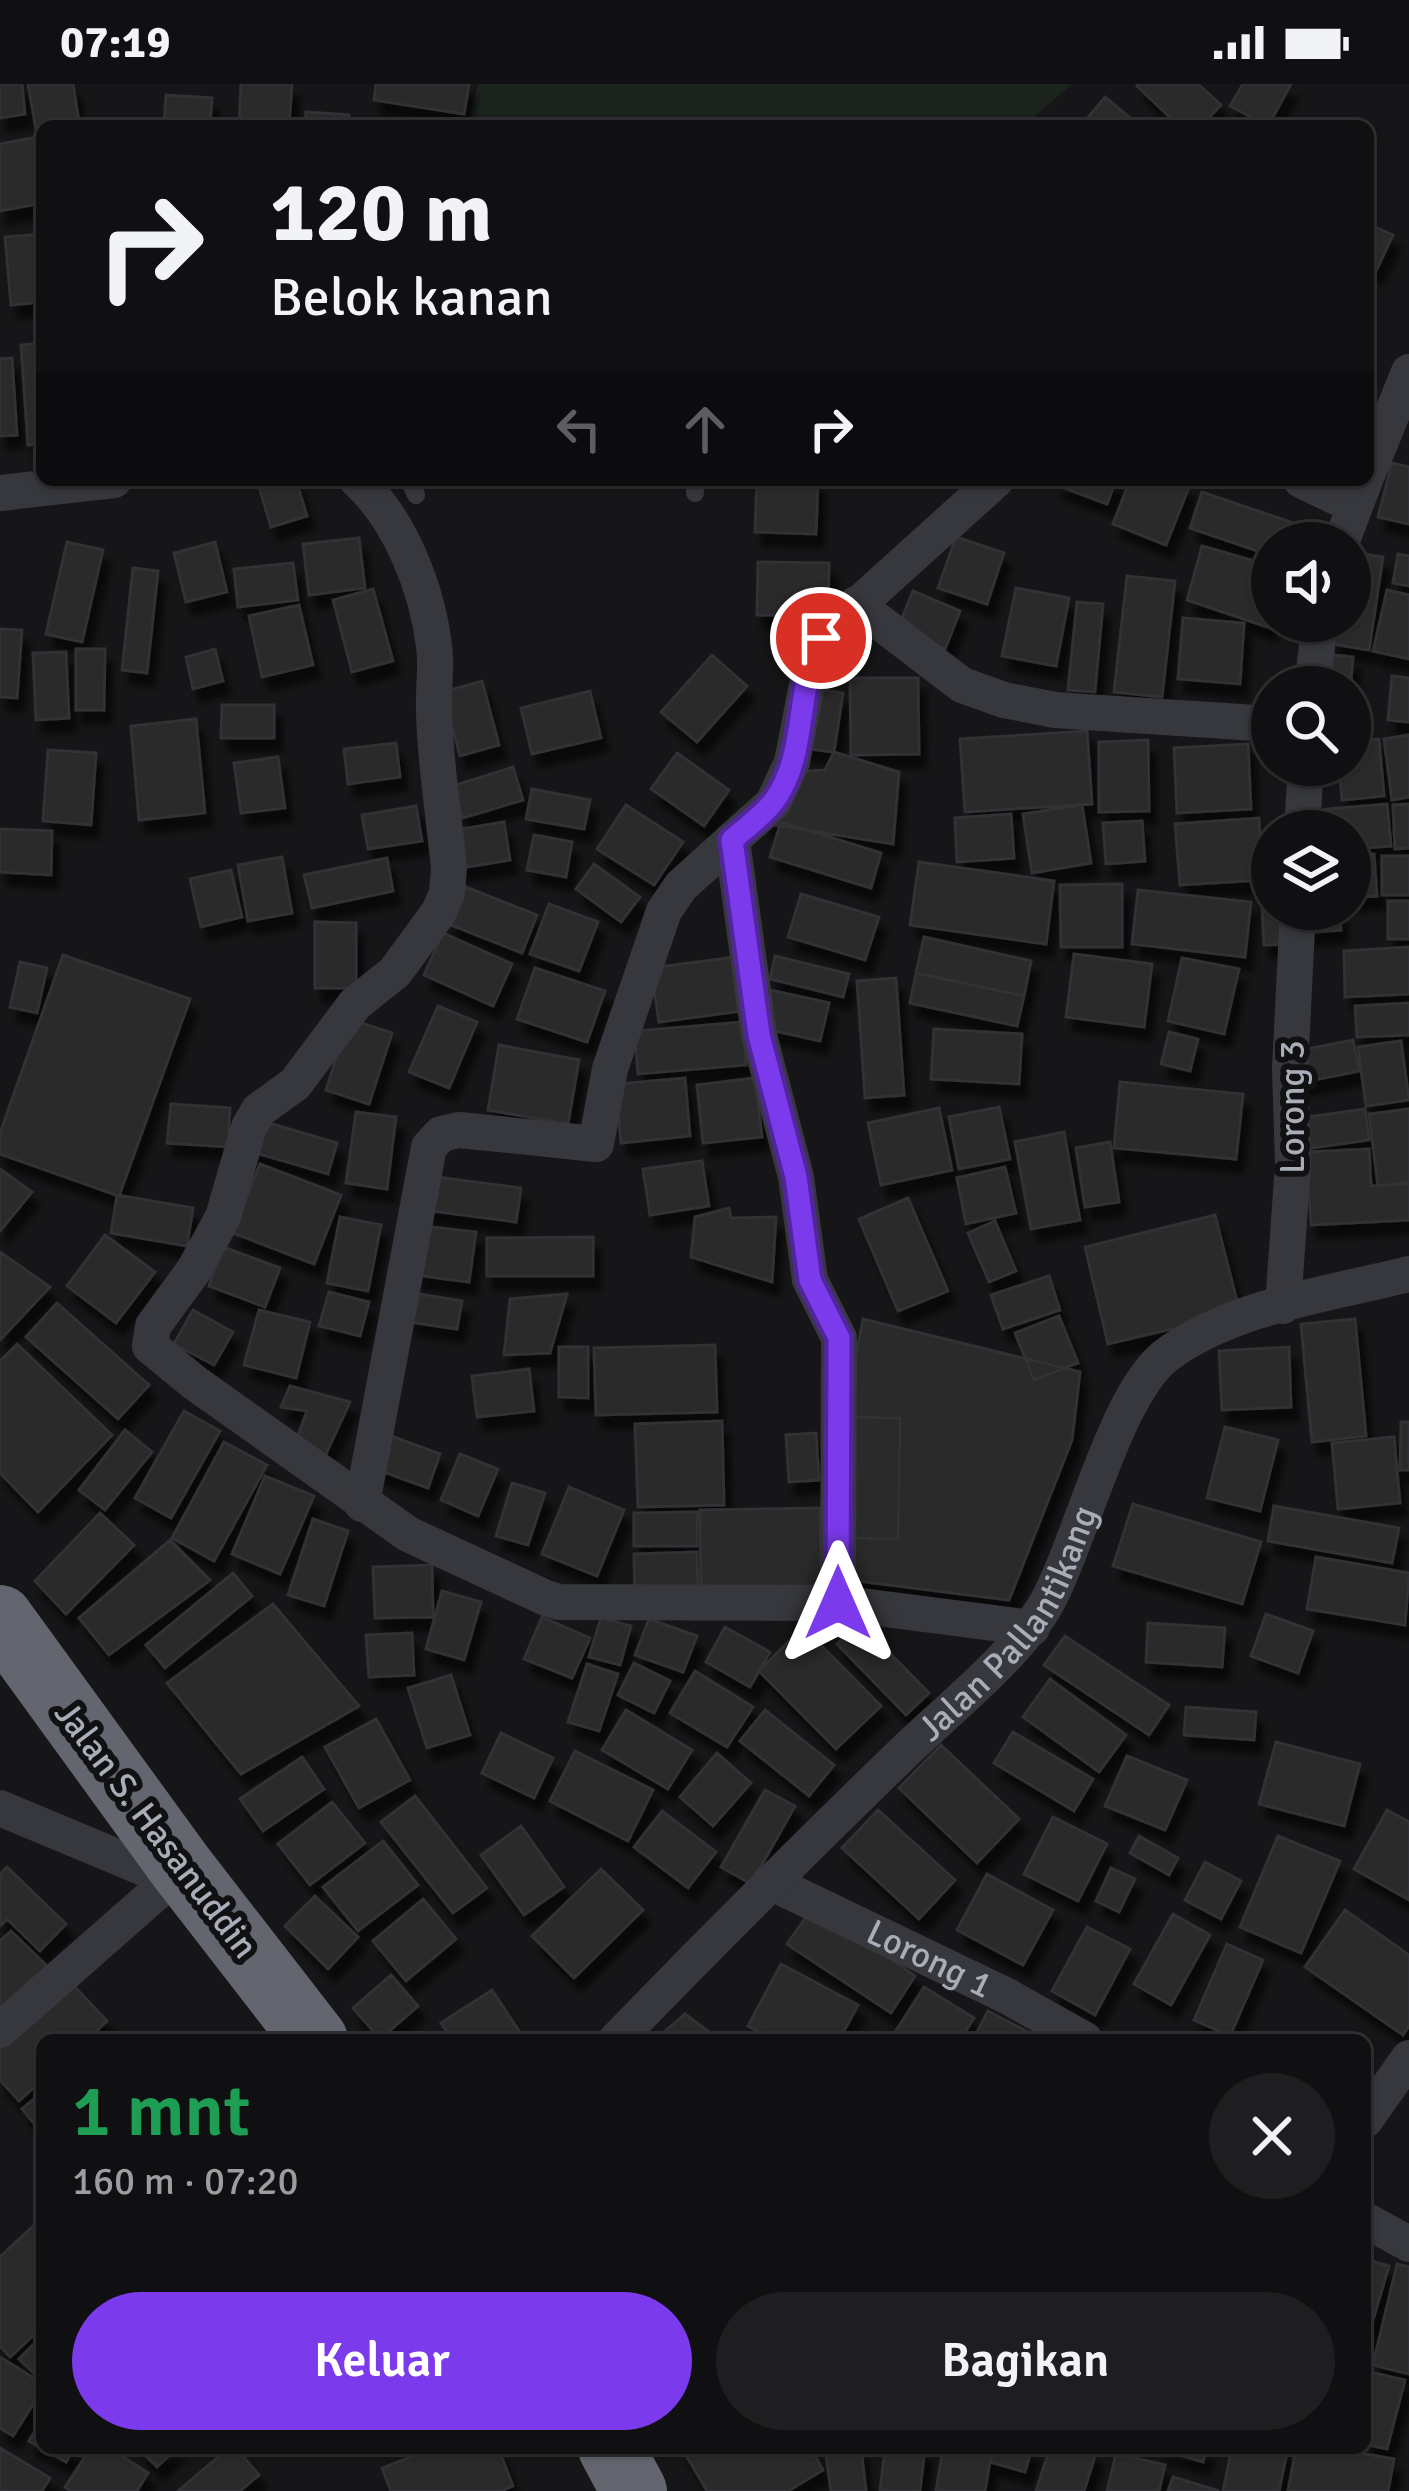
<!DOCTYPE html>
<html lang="id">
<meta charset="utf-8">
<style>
:root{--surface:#101012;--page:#1e1e20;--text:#f1f3f6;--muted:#9c9d9f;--line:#303032;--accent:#7c3aed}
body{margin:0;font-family:Signika,sans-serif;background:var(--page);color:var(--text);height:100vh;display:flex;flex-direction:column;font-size:45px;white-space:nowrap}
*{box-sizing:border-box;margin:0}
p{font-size:39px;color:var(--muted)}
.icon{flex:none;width:66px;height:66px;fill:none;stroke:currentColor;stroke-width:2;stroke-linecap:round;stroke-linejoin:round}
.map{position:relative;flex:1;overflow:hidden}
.drawer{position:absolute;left:36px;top:1950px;width:1335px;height:420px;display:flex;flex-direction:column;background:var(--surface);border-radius:18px;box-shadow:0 3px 9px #0004,0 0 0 3px var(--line)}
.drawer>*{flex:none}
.hud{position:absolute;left:36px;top:36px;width:1338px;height:366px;border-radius:18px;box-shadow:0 3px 9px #0004,0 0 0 3px var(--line);background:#101012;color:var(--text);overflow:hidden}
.buttons{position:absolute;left:1251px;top:438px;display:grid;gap:24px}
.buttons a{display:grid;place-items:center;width:120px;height:120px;border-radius:50%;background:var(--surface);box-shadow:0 3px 9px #0004,0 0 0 3px var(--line);font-size:60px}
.pin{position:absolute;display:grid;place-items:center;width:102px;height:102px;color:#fff;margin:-51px;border:6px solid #fff;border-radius:50%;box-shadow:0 3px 12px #0007}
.me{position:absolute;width:132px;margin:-66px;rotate:0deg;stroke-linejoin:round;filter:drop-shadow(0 0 9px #0008)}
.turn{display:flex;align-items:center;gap:42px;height:252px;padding:0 36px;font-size:54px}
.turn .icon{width:156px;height:156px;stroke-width:2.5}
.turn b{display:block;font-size:84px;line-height:102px}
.lanes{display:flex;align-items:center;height:114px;padding:0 36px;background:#0003;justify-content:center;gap:60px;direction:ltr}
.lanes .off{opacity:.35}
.round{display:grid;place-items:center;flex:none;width:126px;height:126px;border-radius:63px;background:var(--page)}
.overview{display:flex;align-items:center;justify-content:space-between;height:204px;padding:0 36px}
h1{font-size:72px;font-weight:600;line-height:90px;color:#1e9e55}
.primary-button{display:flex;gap:24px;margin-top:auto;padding:24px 36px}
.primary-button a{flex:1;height:138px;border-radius:72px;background:var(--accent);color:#fff;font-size:48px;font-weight:600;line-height:138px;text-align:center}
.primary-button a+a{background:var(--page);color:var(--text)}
.status{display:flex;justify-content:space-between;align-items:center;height:84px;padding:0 60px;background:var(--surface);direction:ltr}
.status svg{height:33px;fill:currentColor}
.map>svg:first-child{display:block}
</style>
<div class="status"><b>07:19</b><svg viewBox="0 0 49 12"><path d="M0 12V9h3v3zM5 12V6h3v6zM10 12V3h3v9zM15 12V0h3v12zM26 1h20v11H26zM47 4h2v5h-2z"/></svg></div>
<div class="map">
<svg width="1409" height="2407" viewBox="0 0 1409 2407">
<defs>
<filter id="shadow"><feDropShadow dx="7" dy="13" stdDeviation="3" flood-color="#0009"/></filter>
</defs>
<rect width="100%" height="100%" fill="#161618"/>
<path fill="#1c231d" d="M478 0H1072L1024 42H466Z"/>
<path fill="#29292c" stroke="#303034" stroke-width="3" filter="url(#shadow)" d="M0 0H22L25 30 0 34Z
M28 0H73L79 38 36 45Z
M241 0H292L289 42H239Z
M376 0H469L464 30 374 16Z
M1139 0H1198L1221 21 1201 42H1179L1137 2Z
M1243 0H1291L1268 42 1230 22Z
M166 11 212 14 210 42H164Z
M1105 13 1140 42H1081Z
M306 28 349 31 348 42H305Z
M42 52V119L0 127V60Z
M1368 140 1393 151 1376 187 1368 184Z
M42 150V218L11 221 5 153Z
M42 259V360L28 361 21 261Z
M12 274 17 351 0 352V275Z
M1392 379 1409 383V440L1378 433Z
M257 396H296L307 432 271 443Z
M757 396H818L816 450 755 448Z
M1058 396H1116L1107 420 1056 401Z
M1130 396H1171L1189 403 1166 461 1113 440Z
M1202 408 1296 440 1289 459H1272V472L1190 444Z
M956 453 1004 469 987 520 938 504Z
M359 454 365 504 309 511 303 460Z
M67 458 103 466 82 558 46 550Z
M215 458 227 508 186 518 174 469Z
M1202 462 1272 482 1270 544 1187 516Z
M1350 468 1383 473 1369 566 1332 560 1335 537H1350Z
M1398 470 1409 472V502L1393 499Z
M758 478 829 479 828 532 757 531Z
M293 479 298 516 238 523 234 485Z
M133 484 158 487 147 589 122 586Z
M1127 492 1175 497 1162 613 1114 608Z
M1016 504 1069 514 1056 582 1002 572Z
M373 505 393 577 352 588 333 516Z
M1387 506 1409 511V575L1373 567Z
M913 507 960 527 945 565 900 539Z
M1077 518 1103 520 1095 608 1068 606Z
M299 521 313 581 262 593 249 532Z
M1183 534 1244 539 1240 600 1178 595Z
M0 545 22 546 17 614 0 613Z
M76 565H105L104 626H76Z
M215 565 223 597 193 605 186 573Z
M66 568 69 634 36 636 33 569Z
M1324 570 1353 573 1350 606 1320 603Z
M712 571 747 602 697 658 661 628Z
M1392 592 1409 594V638L1388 636Z
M850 594H918L919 670 851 671Z
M482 597 499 661 460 672 443 608Z
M810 604 843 609 834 668 802 664Z
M590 607 601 654 532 670 521 624Z
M222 621H274V654H221Z
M196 635 205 729 139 736 131 642Z
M1087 647 1092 720 965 728 960 655Z
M1409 651V713L1392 716 1384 655Z
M1379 655 1384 712 1342 716 1339 681H1350V657Z
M1148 656 1149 727 1099 728V658Z
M396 659 400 693 348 700 344 665Z
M1248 660 1251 725 1177 729 1174 664Z
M48 666 96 669 91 741 43 737Z
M834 668 899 688 893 760 762 739 797 688 825 686Z
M677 669 729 706 704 742 651 705Z
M278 673 285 724 241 729 234 679Z
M513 683 523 716 463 734 453 702Z
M532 705 590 716 584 745 526 735Z
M1387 720 1391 762 1350 765V747H1328L1326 725Z
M1409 720V764L1395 765 1393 721Z
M626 721 683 758 654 801 597 765Z
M1082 721 1091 779 1032 789 1023 730Z
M416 722 422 757 368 765 362 731Z
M1011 730 1014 774 957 778 955 734Z
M1259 734 1262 796 1180 801 1175 740Z
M1142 737 1145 777 1106 780 1103 739Z
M504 738 510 776 455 785 450 747Z
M781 738 881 769 871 804 770 773Z
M0 745 52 747 51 791 0 788Z
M534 751 572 758 566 793 527 786Z
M1374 770 1377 812 1350 814V772Z
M1382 772H1409V811H1382Z
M282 773 292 829 248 837 238 781Z
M387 774 393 807 312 824 304 791Z
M919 778 1054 797 1046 860 910 841Z
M594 780 640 813 621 838 576 805Z
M231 786 242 833 201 843 190 795Z
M1122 800V863H1061L1060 801Z
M1272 800V825H1292L1294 860 1264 861 1261 801Z
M463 802 537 831 522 869 448 840Z
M1138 806 1251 818 1245 873 1132 860Z
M801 810 879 833 865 876 788 853Z
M1388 817H1409V855H1388Z
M549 820 598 838 579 887 530 870Z
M1302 825H1339L1341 846 1303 849Z
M315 838 356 839V904H315Z
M443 849 512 880 493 922 424 891Z
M924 853 1031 877 1024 912 916 889Z
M1409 863V910L1345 913 1344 867Z
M1074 870 1152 880 1144 943 1066 933Z
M63 871 190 915 119 1112 0 1070V1049Z
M775 872 849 890 843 913 770 895Z
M735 873 742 927 659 938 651 884Z
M1182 874 1239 885 1224 950 1168 937Z
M20 878 47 884 37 929 10 923Z
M535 884 605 907 587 958 517 935Z
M916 889 1024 912 1017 942 910 919Z
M896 894 904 1011 865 1014 857 897Z
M770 906 829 919 820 957 762 944Z
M1409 919V951L1357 953 1355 922Z
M438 922 477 938 449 1004 409 988Z
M349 935 392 949 369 1020 326 1006Z
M742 938 746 981 638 990 635 947Z
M934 945 1022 950 1019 1000 931 995Z
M1169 948 1198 955 1190 987 1161 980Z
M1353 956 1359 987 1299 999 1292 968Z
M1401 957 1409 1016 1366 1022 1358 963Z
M499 961 579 976 568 1040 488 1026Z
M685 994 690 1052 621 1059 616 1000Z
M755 994 762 1053 703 1059 697 1001Z
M1120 998 1243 1010 1236 1075 1114 1064Z
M171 1020 230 1024 228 1063 167 1059Z
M999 1023 1010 1075 959 1085 949 1033Z
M939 1024 952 1086 881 1101 868 1039Z
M1365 1025 1369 1056 1297 1066 1293 1035Z
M1409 1025V1098L1378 1102 1369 1030Z
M356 1028 396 1033 387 1105 346 1099Z
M259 1036 337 1059 328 1090 249 1067Z
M1064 1048 1080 1136 1031 1145 1015 1058Z
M1110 1058 1119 1118 1085 1123 1076 1064Z
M1369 1065 1371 1102 1409 1100V1136L1311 1141 1307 1068Z
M702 1077 709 1122 650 1131 643 1085Z
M260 1080 341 1111 314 1180 233 1149Z
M1005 1083 1016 1129 966 1140 957 1094Z
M0 1085 32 1108 0 1147Z
M429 1092 521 1104 516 1138 424 1126Z
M117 1111 193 1124 187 1162 111 1149Z
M908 1114 948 1207 898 1227 859 1135Z
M729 1124 731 1134 776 1133 772 1198 691 1173 695 1133Z
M1215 1131 1240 1229 1108 1260 1085 1163Z
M340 1133 381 1141 368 1207 327 1199Z
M995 1137 1016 1187 989 1198 968 1149Z
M422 1142 476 1148 469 1198 415 1191Z
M105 1151 155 1188 116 1239 67 1202Z
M593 1153V1192H487V1154Z
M223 1163 280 1184 265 1223 209 1202Z
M0 1168 50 1203 0 1256Z
M1049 1192 1060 1226 1003 1245 991 1211Z
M329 1208 369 1218 360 1252 319 1242Z
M413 1209 462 1217 457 1245 409 1238Z
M567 1210 550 1269 504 1271 510 1215Z
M57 1219 149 1301 118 1335 26 1253Z
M193 1226 233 1248 214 1281 174 1260Z
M259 1226 310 1238 296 1294 244 1281Z
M1059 1232 1078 1279 1034 1296 1015 1249Z
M863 1235 1080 1288 1072 1356 1009 1516 849 1496 844 1339Z
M1355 1235 1366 1352 1312 1358 1301 1240Z
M17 1260 112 1351 38 1428 0 1389V1277Z
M715 1261 717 1328 596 1331 594 1264Z
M559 1263H588V1314L559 1313Z
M1289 1263 1291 1323 1222 1326 1219 1267Z
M529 1285 534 1327 477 1333 472 1292Z
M290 1302 350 1318 324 1374 296 1357 307 1327 281 1323Z
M184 1327 220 1347 171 1434 135 1414Z
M846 1333 900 1334 898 1455 843 1454Z
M722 1337 724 1421 638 1423 635 1340Z
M1401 1338H1409V1386H1400Z
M1225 1343 1278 1356 1260 1427 1207 1414Z
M125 1346 152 1368 105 1426 79 1406Z
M383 1349 440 1370 428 1404 370 1383Z
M816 1349 819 1396 789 1398 786 1351Z
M1394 1353 1400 1419 1338 1425 1332 1359Z
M224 1358 267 1381 214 1477 172 1454Z
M460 1370 498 1385 478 1432 441 1416Z
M265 1392 314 1412 280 1490 232 1470Z
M512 1399 545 1409 528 1461 496 1452Z
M569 1403 624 1426 597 1492 542 1470Z
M1133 1420 1261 1458 1242 1520 1113 1482Z
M1274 1422 1399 1444 1392 1479 1268 1457Z
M820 1424 821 1510 701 1512 700 1426Z
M697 1428V1462H634V1429Z
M100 1429 134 1461 66 1530 35 1497Z
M313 1435 348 1447 324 1522 288 1511Z
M170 1456 210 1496 109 1571 79 1534Z
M697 1468 698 1516 635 1518 634 1470Z
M1316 1473 1409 1489 1405 1541 1307 1525Z
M432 1481 433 1533 375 1534 373 1483Z
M233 1489 252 1512 165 1584 146 1561Z
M442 1507 481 1518 464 1576 426 1565Z
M273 1520 359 1622 241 1690 167 1599Z
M1266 1530 1313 1547 1298 1589 1251 1572Z
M542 1533 590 1554 572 1594 524 1575Z
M601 1534 631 1542 620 1581 589 1573Z
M649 1535 697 1552 683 1588 635 1571Z
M859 1538 929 1609 906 1631 837 1560Z
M1148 1539 1225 1544 1222 1583 1146 1578Z
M725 1543 770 1568 750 1603 706 1578Z
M803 1543 881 1622 836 1665 759 1587Z
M412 1549 414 1591 369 1593 366 1551Z
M1065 1552 1169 1621 1149 1651 1044 1581Z
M634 1579 670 1597 654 1629 618 1611Z
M587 1580 618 1590 599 1647 568 1638Z
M695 1587 753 1623 727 1663 670 1629Z
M451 1591 470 1651 427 1664 408 1604Z
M1050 1595 1126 1651 1099 1688 1023 1633Z
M1186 1623 1256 1628 1254 1656 1184 1651Z
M626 1626 692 1666 668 1705 602 1666Z
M765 1626 834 1681 809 1712 740 1657Z
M376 1635 410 1696 359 1724 325 1663Z
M1013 1648 1093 1695 1074 1727 994 1679Z
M501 1649 553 1674 534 1714 482 1689Z
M1276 1658 1360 1680 1344 1742 1259 1720Z
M941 1661 1019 1735 977 1779 899 1704Z
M575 1667 653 1706 628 1757 550 1717Z
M717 1669 751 1699 713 1742 680 1713Z
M1127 1672 1187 1696 1165 1746 1105 1722Z
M302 1673 324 1705 263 1747 240 1715Z
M765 1706 795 1722 751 1800 721 1783Z
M415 1712 487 1804 453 1829 381 1738Z
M332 1718 365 1759 310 1801 278 1760Z
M878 1726 955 1796 919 1835 842 1764Z
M1387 1726 1409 1738V1816L1354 1785Z
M662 1727 716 1768 688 1804 634 1763Z
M1053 1733 1107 1760 1078 1817 1024 1790Z
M521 1742 564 1803 524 1831 481 1771Z
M1139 1752 1178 1774 1169 1791 1130 1769Z
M1278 1752 1340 1777 1301 1869 1240 1843Z
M383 1757 418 1801 358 1847 323 1803Z
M1205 1778 1241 1797 1221 1835 1185 1816Z
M7 1783 66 1840 40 1867 7 1835 0 1842V1790Z
M1111 1784 1135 1795 1119 1828 1096 1817Z
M601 1785 643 1826 574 1894 532 1852Z
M987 1790 1053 1826 1023 1881 957 1846Z
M315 1812 358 1853 328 1885 285 1842Z
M423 1815 456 1855 406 1897 373 1857Z
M813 1823 915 1892 891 1929 787 1860Z
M1345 1826 1409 1871V1942L1403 1951 1305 1883Z
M1173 1830 1210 1851 1171 1921 1134 1900Z
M1087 1843 1130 1865 1095 1931 1052 1907Z
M11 1847 48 1883 0 1931V1857Z
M1227 1860 1263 1876 1230 1952 1194 1936Z
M781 1880 858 1921 839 1956H776L748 1942Z
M391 1891 418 1922 380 1955 353 1924Z
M71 1899 107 1937 87 1956H42V1996L19 2017 0 1996V1964Z
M924 1903 974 1934 960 1956H890Z
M492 1906 525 1956H452L441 1939Z
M988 1927 1043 1956H973Z
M685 1930 720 1956H655Z
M42 2008V2049L22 2025Z
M42 2134V2243L10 2273 0 2262V2173Z
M1365 2175 1389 2182 1365 2263Z
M1397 2180 1409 2183V2290L1373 2281Z
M42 2252V2297L19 2275Z
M0 2273 42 2299V2306L13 2352 0 2344Z
M1365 2287 1405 2296 1387 2365 1365 2360Z
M42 2336V2364H74L66 2378 29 2357Z
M0 2364 50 2394 42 2407H0Z
M91 2364H109L148 2389 137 2407H71L65 2403Z
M138 2364H177L157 2383Z
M229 2364H236L259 2391 240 2407H178Z
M434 2364H498L513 2402 501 2407H391L382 2384Z
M682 2364H811L823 2386 788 2407H707Z
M825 2364H861L866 2407H831Z
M885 2364H925L920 2407H880Z
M943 2364 992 2365 985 2407H936Z
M994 2364H1032L1025 2388 990 2378Z
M1050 2364H1080L1096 2369 1084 2407H1036Z
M1155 2364H1207L1203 2378Z
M1232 2364H1288L1279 2407H1223Z
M1296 2364H1331L1394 2375 1388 2407H1288Z
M1116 2370 1165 2381 1159 2407H1107Z
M1173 2393 1219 2407H1168Z"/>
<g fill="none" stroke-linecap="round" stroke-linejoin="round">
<path stroke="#37383d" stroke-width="18" d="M409 396 416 411
M695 396V409"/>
<g stroke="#37383d" stroke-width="36">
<path d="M1368 389 1409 288"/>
<path d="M357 396C400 435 427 504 434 562 437 584 433 605 434 627 435 679 444 732 449 784L447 809 439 828 395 888 355 920 295 1000 259 1026 249 1043 223 1133 194 1186 153 1242 150 1262 195 1299 408 1450 546 1514 559 1518 838 1519 1032 1544"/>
<path d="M1301 396 1355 422"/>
<path d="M0 409 114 396"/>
<path d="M1341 459 1365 396"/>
<path d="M856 520 962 601 1004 616 1055 626 1272 640"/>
<path d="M1312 603 1320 537"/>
<path d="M1302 747 1306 681"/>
<path d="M732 756 759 951 796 1093 810 1196 839 1254 838 1519"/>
<path d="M1283 1222 1293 1080 1290 985 1298 825"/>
<path d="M362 1420 429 1063 441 1050 459 1046 596 1060 610 985 664 827 681 802 773 719 792 678 811 580 821 554 996 396"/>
<path d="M0 1724 165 1793 181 1783"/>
<path id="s1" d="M770 1798 1007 1912 1085 1956"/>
<path d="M0 1946 174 1793"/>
<path id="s2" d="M616 1956C709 1860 804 1765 900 1672 944 1629 1015 1573 1045 1522 1081 1459 1115 1308 1168 1270 1236 1221 1330 1210 1409 1190"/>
<path d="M1365 2036 1409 1974"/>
<path d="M1365 2136 1409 2160"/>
</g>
<path stroke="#63666e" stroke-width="66" d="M0 1534 181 1783 315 1956
M611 2364 634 2407"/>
</g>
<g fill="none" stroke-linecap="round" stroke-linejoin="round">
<g stroke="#51269a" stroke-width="30">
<path id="route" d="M821 554C795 604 808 671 774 717 763 732 745 744 732 756L759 951 796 1093 810 1196 839 1254 838 1519"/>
</g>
<use href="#route" stroke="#7c3aed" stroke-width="21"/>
</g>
<g text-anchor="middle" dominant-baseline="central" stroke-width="12" stroke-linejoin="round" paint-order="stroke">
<g font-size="36" fill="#a8adb8" stroke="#111113">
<text transform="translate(1292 1023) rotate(-90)">Lorong 3</text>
<text stroke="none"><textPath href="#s2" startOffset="576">Jalan Pallantikang</textPath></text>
<text transform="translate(156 1746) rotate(53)">Jalan S. Hasanuddin</text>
<text stroke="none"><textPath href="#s1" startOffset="177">Lorong 1</textPath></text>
</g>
</g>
</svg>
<div class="buttons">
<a><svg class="icon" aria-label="sound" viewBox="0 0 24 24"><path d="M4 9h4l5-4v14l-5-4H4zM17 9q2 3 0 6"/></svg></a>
<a><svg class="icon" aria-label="search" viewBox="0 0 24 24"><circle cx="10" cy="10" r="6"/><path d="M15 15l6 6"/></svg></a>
<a><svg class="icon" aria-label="layers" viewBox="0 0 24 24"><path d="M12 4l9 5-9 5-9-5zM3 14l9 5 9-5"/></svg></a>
</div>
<div class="pin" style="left:821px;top:554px;background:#d93025"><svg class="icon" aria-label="arrive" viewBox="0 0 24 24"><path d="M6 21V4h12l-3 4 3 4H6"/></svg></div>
<svg class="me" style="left:838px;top:1519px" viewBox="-20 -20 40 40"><path d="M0-17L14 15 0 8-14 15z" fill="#7c3aed" stroke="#fff" stroke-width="4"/></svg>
<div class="hud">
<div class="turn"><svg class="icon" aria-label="right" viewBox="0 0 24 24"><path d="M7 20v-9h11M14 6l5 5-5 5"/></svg><div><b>120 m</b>Belok kanan</div></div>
<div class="lanes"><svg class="icon off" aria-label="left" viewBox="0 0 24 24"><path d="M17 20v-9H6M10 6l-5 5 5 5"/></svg><svg class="icon off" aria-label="ahead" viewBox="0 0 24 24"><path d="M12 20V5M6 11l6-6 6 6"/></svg><svg class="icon" aria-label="right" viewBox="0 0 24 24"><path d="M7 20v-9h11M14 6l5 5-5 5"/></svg></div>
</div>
<section class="drawer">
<div class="overview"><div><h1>1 mnt</h1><p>160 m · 07:20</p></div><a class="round"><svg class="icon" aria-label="close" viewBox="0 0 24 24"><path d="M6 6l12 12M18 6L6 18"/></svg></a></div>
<div class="primary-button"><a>Keluar</a><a>Bagikan</a></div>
</section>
</div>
